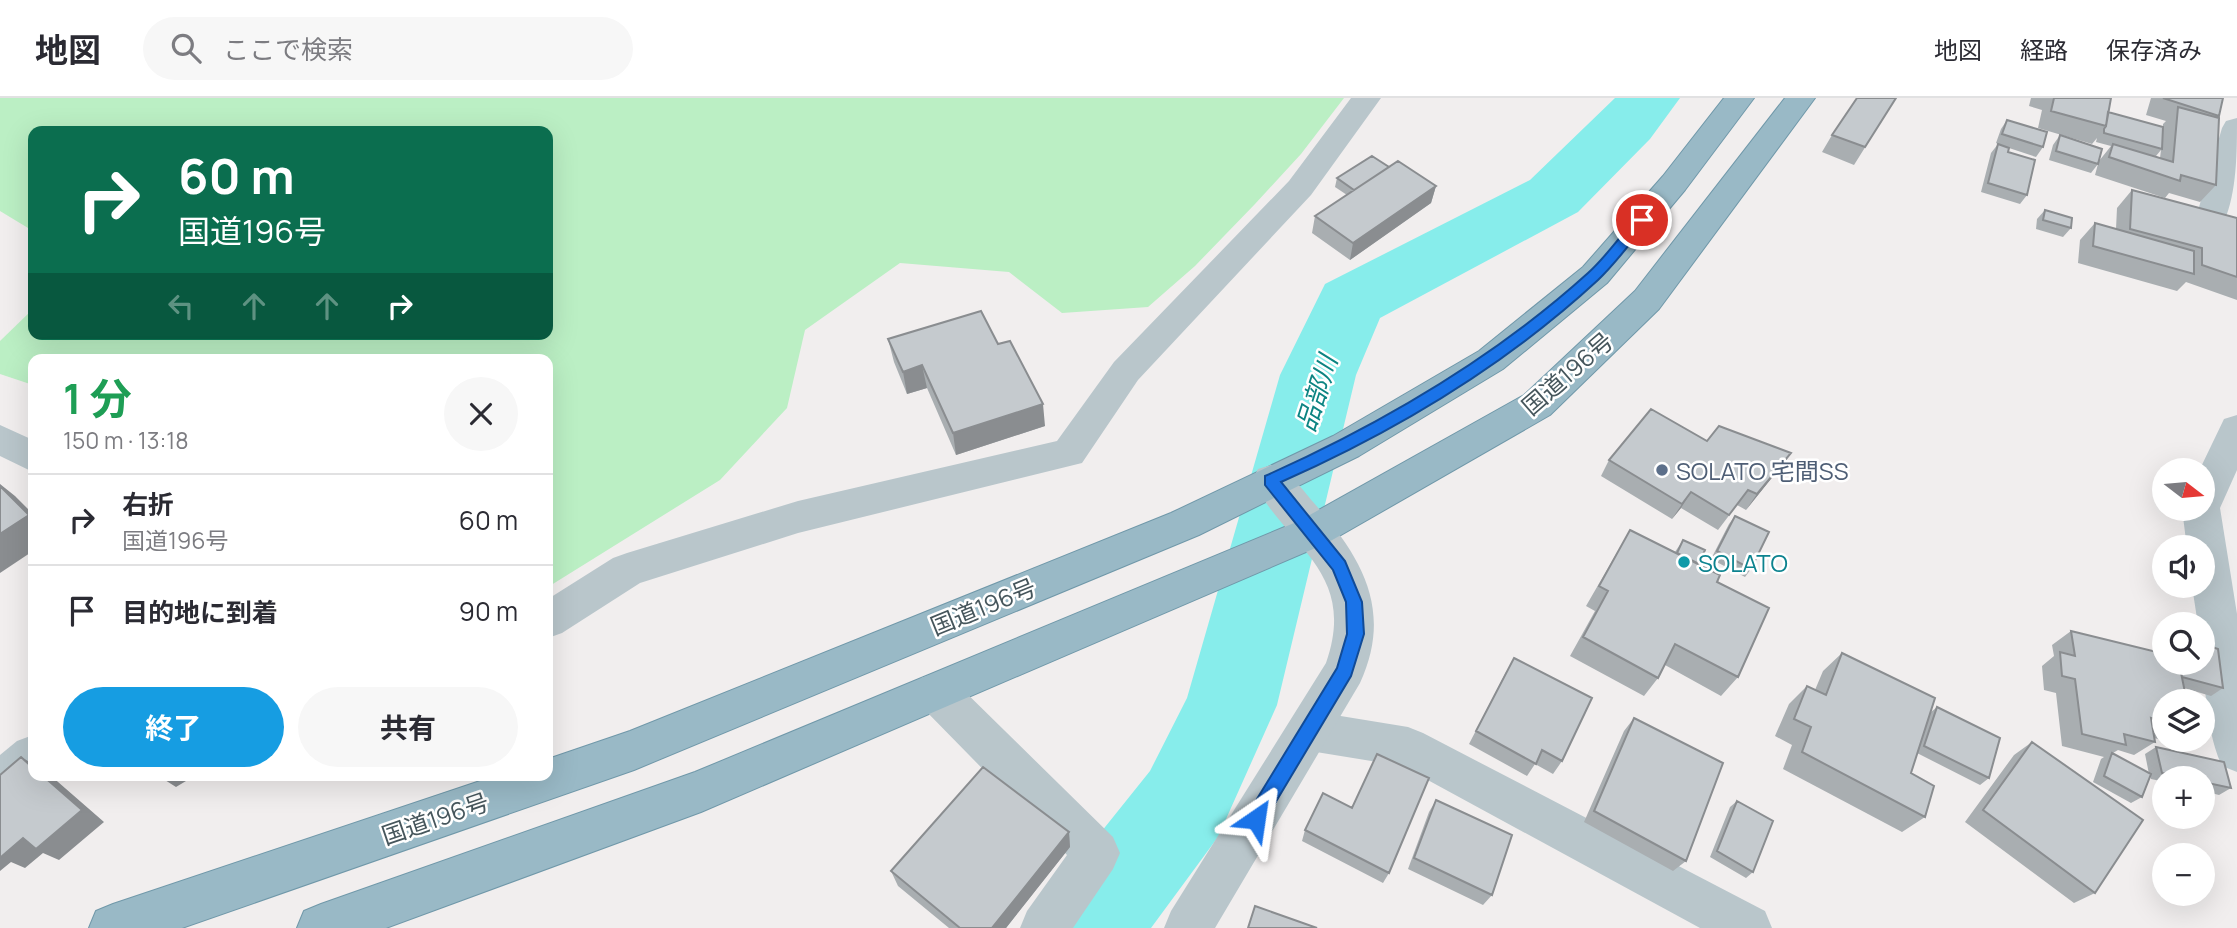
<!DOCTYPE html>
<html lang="ja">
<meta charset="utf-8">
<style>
:root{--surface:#fff;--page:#f7f7f7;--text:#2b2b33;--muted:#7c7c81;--line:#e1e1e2;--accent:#169de2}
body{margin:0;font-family:Manrope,"Noto Sans JP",sans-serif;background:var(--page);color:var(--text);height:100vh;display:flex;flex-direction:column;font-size:26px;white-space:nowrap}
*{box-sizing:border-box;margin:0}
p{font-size:23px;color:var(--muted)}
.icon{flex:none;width:38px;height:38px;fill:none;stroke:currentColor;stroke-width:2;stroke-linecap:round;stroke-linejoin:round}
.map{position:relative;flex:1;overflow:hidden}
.side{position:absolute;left:28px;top:256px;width:525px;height:427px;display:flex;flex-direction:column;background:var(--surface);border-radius:14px;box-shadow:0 7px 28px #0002}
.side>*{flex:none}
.hud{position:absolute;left:28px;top:28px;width:525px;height:214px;border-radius:14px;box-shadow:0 7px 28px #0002;background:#0b6e4f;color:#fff;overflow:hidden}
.needle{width:46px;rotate:106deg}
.buttons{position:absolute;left:2152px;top:360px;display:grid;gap:14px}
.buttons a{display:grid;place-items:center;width:63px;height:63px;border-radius:50%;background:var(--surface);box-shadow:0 7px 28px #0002;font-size:35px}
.pin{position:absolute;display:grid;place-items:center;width:60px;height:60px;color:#fff;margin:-30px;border:4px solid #fff;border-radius:50%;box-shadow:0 2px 7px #0007}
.me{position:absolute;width:77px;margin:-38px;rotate:32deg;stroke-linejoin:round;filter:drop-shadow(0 0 5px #0008)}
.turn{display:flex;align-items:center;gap:24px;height:147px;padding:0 35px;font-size:32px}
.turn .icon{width:91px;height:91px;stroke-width:2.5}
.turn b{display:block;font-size:49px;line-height:60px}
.lanes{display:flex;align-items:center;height:66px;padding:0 35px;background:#0003;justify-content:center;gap:35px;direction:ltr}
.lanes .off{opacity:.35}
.round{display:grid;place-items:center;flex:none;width:74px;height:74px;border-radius:37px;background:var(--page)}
.head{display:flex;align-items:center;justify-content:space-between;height:119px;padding:0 35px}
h1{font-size:42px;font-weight:700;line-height:52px;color:#1e9e55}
.primary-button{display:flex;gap:14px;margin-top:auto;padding:14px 35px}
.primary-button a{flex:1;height:80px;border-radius:42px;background:var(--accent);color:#fff;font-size:28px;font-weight:700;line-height:80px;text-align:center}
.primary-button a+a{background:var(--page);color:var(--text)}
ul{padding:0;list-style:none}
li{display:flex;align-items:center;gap:21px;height:91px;padding:0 35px;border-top:2px solid var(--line)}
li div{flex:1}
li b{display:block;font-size:26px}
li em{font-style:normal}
header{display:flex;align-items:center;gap:42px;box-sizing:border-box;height:98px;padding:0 35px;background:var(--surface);border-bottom:2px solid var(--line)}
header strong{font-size:33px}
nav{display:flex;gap:38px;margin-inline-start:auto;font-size:24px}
.search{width:490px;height:63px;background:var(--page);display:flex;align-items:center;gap:18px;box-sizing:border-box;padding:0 24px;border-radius:38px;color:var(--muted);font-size:26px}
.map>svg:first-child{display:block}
</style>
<header>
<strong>地図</strong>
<div class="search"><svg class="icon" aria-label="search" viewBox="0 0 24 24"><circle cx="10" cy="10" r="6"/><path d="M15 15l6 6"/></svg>ここで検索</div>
<nav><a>地図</a><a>経路</a><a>保存済み</a></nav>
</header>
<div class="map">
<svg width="2237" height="830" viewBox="0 0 2237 830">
<rect width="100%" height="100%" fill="#f1eeee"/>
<path fill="#bbefc4" d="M0 0H1344L1301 56 1255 106 1195 168 1148 209 1062 215 1009 174 900 165 805 232 787 310 720 382 548 489V261H33V287L0 276V243L33 211V236H548V33H33V133L0 113Z"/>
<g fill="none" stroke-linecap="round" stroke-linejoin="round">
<path fill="#87edeb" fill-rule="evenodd" d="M1615 0H1680L1650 41 1578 114 1380 220 1356 277 1277 607 1218 739 1151 830H1038L1053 794 1150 673 1187 600 1280 277 1325 186 1530 82Z"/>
<g stroke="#7098a9" stroke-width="2">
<path id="trunk" d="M1724 0H1754L1685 92 1607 185 1503 271 1359 358 1199 437 634 672 182 830H89L96 813 113 806 498 677H548V661L630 633 1171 415 1333 338 1479 253 1583 169 1663 78Z
M1785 0H1815L1659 211 1550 317 1327 445 701 714 386 830H297L304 813 321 806 695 674 1299 423 1524 297 1635 193Z"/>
</g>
<path fill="#b9c6cb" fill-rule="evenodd" d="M1351 0H1381L1311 97 1138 282 1082 365 798 435 640 485 562 535 548 540V501L613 460 627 455 798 403 1057 343 1114 264 1289 83Z
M2237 20C2237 54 2237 94 2224 124L2213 127 2202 124 2197 116 2222 30 2226 23Z
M2237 317V372L2220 410 2237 516V674L2222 668C2204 629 2203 569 2203 527H2198L2192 488H2203V450H2187L2182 411H2203V373H2199L2224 321Z
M0 327 33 342V374L0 358Z
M936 575 951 580 1113 739 1120 755 1113 771 1073 830H1020L1027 813 1067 757 921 608 915 594 921 580Z
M1310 613 1408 629 1423 635 1765 813 1772 830H1700L1402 668 1310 653 1295 647 1288 633 1295 619Z
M33 637V677H43L16 700 0 706V657L17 643Z"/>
<path fill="#b9c6cb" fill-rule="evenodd" d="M1271 367C1290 373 1301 390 1314 405 1363 461 1393 513 1360 585L1215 830H1164L1171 813 1326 565C1358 473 1287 450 1252 382L1258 371Z"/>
<use href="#trunk" fill="#99b9c6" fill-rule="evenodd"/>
</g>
<path fill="#a9aeb1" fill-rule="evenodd" d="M1896 0 1854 67 1822 54 1832 37Z
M2031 0H2111L2108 14 2163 29V26L2166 23 2146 17 2151 0H2223L2219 18 2217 20 2216 87 2200 104 2169 95 2165 100 2095 77 2098 66 2091 75 2049 62 2053 47 2060 37 2099 63 2111 48 2096 44 2097 40 2092 46 2038 30 2042 12 2029 8ZM2161 52 2160 60 2156 58Z
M2007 22 2043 49 2036 59 2009 50 2008 54 2027 97 2020 106 1981 94 1991 55 1998 46 2000 47 1996 45 2001 31Z
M1389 69 1436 88 1431 105 1350 162 1312 135 1315 118 1347 97 1335 89 1337 80Z
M2132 92 2237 120V202L2186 184 2177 193 2078 165 2080 142 2095 125 2116 131 2117 110Z
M2045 112 2071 130 2063 139 2036 131 2037 121Z
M888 241 998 246 1045 328 956 357 927 290 907 296 894 264Z
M1707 343 1791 355 1746 412 1737 407 1718 432 1681 410 1672 421 1601 378 1609 362Z
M1735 418 1751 471 1745 479 1711 461 1729 426Z
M1630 432 1675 454 1683 442 1699 466 1717 484 1738 579 1721 598 1665 567 1658 580 1644 598 1570 558 1595 513 1586 508Z
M2071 533 2223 590 2211 598 2184 590 2165 604V642H2173L2170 644 2154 640 2155 644 2134 657 2118 652 2113 655 2149 676 2145 656 2156 649 2231 690 2219 697 2203 693V681H2165V684L2151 681 2150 678 2142 699 2131 705 2093 684 2101 661 2104 659 2062 648 2056 595 2044 592 2042 568 2054 558 2052 547Z
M1842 555 1931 614 1937 609 1989 680 1980 687 1917 655 1911 675 1925 719 1902 734 1783 671 1792 647 1775 638 1789 606 1807 588 1815 592 1823 573Z
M1506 574 1562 663 1553 676 1535 666 1527 678 1469 646Z
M1634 620 1686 763 1673 773 1584 724 1624 633Z
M2032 644 2095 795 2074 805 1965 724 2014 657Z
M1436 702 1492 797 1483 807 1408 771 1429 714Z
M1737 703 1753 774 1746 780 1710 759 1730 709Z
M1305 732 1389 775 1383 785 1302 743Z
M1069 734 1070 749 1006 830H949L898 788 891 773Z"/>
<path fill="#8a8d90" d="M1436 88 1431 105 1350 162 1353 145Z
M922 267 927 290 907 296 903 274Z
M1043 306 1045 328 956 357 953 335Z
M1791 355 1779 371 1746 412 1757 396Z
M0 386 15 398 33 416V453L0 475Z
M1691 394 1681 410 1672 421 1682 406Z
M21 659 33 666V670Z
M42 677H50L104 724 59 762 43 755 25 770 11 764 0 773V754L23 740Z
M157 677H196L176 689Z
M1069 734 1070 749 1006 830H992Z"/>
<path fill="#c5cace" stroke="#8a8d90" stroke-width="2" d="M1857 0H1896L1865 49 1832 37Z
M2054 0H2111L2106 28 2051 13Z
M2163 0H2223L2219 18Z
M2178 9 2219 20 2216 87 2181 77 2180 83 2109 59 2113 46 2173 64Z
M2108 14 2163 29 2162 51 2104 35V31L2106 28Z
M2007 22 2047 34 2043 49 2002 36Z
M2060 37 2102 51 2098 66 2056 53Z
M1998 46 2009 50 2008 54 2035 62 2027 97 1988 85Z
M1372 58 1389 69 1354 92 1337 80Z
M1398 63 1436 88 1353 145 1315 118Z
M2132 92 2237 120V179L2202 167V150L2130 131Z
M2045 112 2072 120 2071 130 2043 122Z
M2095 125 2194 153V176L2093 148Z
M981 213 998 246 1010 243 1043 306 953 335 922 267 903 274 888 241Z
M1651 311 1707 343 1719 328 1791 355 1757 396 1748 392 1729 417 1691 394 1682 406 1609 362Z
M0 388 29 417 0 436Z
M1735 418 1769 434 1751 471 1717 453Z
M1630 432 1720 477 1717 484 1769 510 1738 579 1675 546 1658 580 1583 539 1608 493 1599 488Z
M1683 442 1705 452 1699 466 1677 455Z
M2071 533 2165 556V565H2179L2187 604H2165V624L2151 620 2155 644 2124 636 2126 647 2082 636 2075 581 2062 578 2060 554 2075 558Z
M2203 546 2218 551 2223 590 2182 579 2179 565H2203Z
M1842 555 1935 600 1911 675 1934 688 1925 719 1802 654 1811 629 1794 621 1807 588 1826 597Z
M1514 560 1592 600 1562 663 1542 652 1536 666 1476 633Z
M1937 609 2000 640 1989 680 1924 648Z
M1634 620 1723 665 1686 763 1594 713Z
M2032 644 2143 722 2095 795 1983 712Z
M2156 649 2224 664 2231 690 2203 684V681H2189L2162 675Z
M2112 655 2151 676 2142 699 2104 678Z
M1377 656 1429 680 1389 775 1305 732 1323 695 1352 710Z
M21 659 33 670V677H42L82 712 36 751 23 740 1 759 0 758V677Z
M983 669 1069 734 992 830H960L891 773Z
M1436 702 1512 737 1492 797 1414 760Z
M1737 703 1773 723 1753 774 1717 753Z
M1255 808 1317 830H1248Z"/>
<path fill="#1a73e8" stroke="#114b97" stroke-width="2" d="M1642 117 1647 119V125C1631 144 1616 165 1598 182 1506 267 1396 333 1281 384L1345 463 1362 504 1364 536 1351 578 1262 727 1256 730 1249 727 1246 721 1249 714 1337 570 1347 536 1346 504 1333 472 1265 387V378C1381 326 1493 261 1588 175 1606 159 1621 137 1637 119Z"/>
<circle fill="#5c6f8a" stroke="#fff" stroke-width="2.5" cx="1662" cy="372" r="7"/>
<circle fill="#0f9aa8" stroke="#fff" stroke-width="2.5" cx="1684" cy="464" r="7"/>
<g text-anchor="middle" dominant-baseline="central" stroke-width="5" stroke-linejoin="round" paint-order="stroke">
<g font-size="24" fill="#46565c" stroke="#fff">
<text transform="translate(1567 275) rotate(-41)">国道196号</text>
<text transform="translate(983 508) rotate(-22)">国道196号</text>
<text transform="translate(435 720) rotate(-19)">国道196号</text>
</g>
<g font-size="24" fill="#4e5e75" stroke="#fff" text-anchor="start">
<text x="1676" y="372">SOLATO 宅間SS</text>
</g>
<g font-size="24" fill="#0d838f" stroke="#fff" text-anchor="start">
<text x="1698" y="464">SOLATO</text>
</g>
<g font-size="26" font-style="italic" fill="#0c8482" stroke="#fff">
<text transform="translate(1316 295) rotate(-72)">品部川</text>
</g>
</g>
</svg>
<div class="buttons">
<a><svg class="needle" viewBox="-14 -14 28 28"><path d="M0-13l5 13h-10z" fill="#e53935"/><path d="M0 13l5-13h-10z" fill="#7c7c81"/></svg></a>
<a><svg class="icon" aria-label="sound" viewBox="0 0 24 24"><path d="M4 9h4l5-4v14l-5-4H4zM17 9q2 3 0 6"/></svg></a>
<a><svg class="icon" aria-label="search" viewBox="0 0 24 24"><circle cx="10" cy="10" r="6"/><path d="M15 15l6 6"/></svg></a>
<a><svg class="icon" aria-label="layers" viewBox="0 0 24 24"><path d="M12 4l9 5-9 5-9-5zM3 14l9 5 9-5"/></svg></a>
<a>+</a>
<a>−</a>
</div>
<div class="pin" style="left:1642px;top:122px;background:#d93025"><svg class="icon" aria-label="arrive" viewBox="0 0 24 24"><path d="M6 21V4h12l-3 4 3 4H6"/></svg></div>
<svg class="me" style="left:1256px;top:721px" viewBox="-20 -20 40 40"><path d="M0-17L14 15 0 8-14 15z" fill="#1a73e8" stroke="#fff" stroke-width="4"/></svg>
<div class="hud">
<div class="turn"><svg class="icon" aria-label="right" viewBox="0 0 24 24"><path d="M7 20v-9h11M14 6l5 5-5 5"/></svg><div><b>60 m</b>国道196号</div></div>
<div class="lanes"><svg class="icon off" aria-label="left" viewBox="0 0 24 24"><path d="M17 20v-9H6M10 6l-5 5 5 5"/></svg><svg class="icon off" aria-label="ahead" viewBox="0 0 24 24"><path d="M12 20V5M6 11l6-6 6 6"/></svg><svg class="icon off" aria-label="ahead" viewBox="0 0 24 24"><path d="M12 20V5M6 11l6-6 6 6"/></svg><svg class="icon" aria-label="right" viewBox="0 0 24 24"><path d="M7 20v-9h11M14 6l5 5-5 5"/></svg></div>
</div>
<section class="side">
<div class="head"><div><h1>1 分</h1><p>150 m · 13:18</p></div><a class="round"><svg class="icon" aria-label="close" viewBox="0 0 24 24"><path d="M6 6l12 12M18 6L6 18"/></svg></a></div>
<ul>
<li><svg class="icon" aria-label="right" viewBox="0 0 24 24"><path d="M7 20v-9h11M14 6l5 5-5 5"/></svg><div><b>右折</b><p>国道196号</p></div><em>60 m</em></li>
<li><svg class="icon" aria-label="arrive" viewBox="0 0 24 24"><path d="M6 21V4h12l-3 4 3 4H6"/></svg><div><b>目的地に到着</b></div><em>90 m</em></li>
</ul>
<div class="primary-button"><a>終了</a><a>共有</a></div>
</section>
</div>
